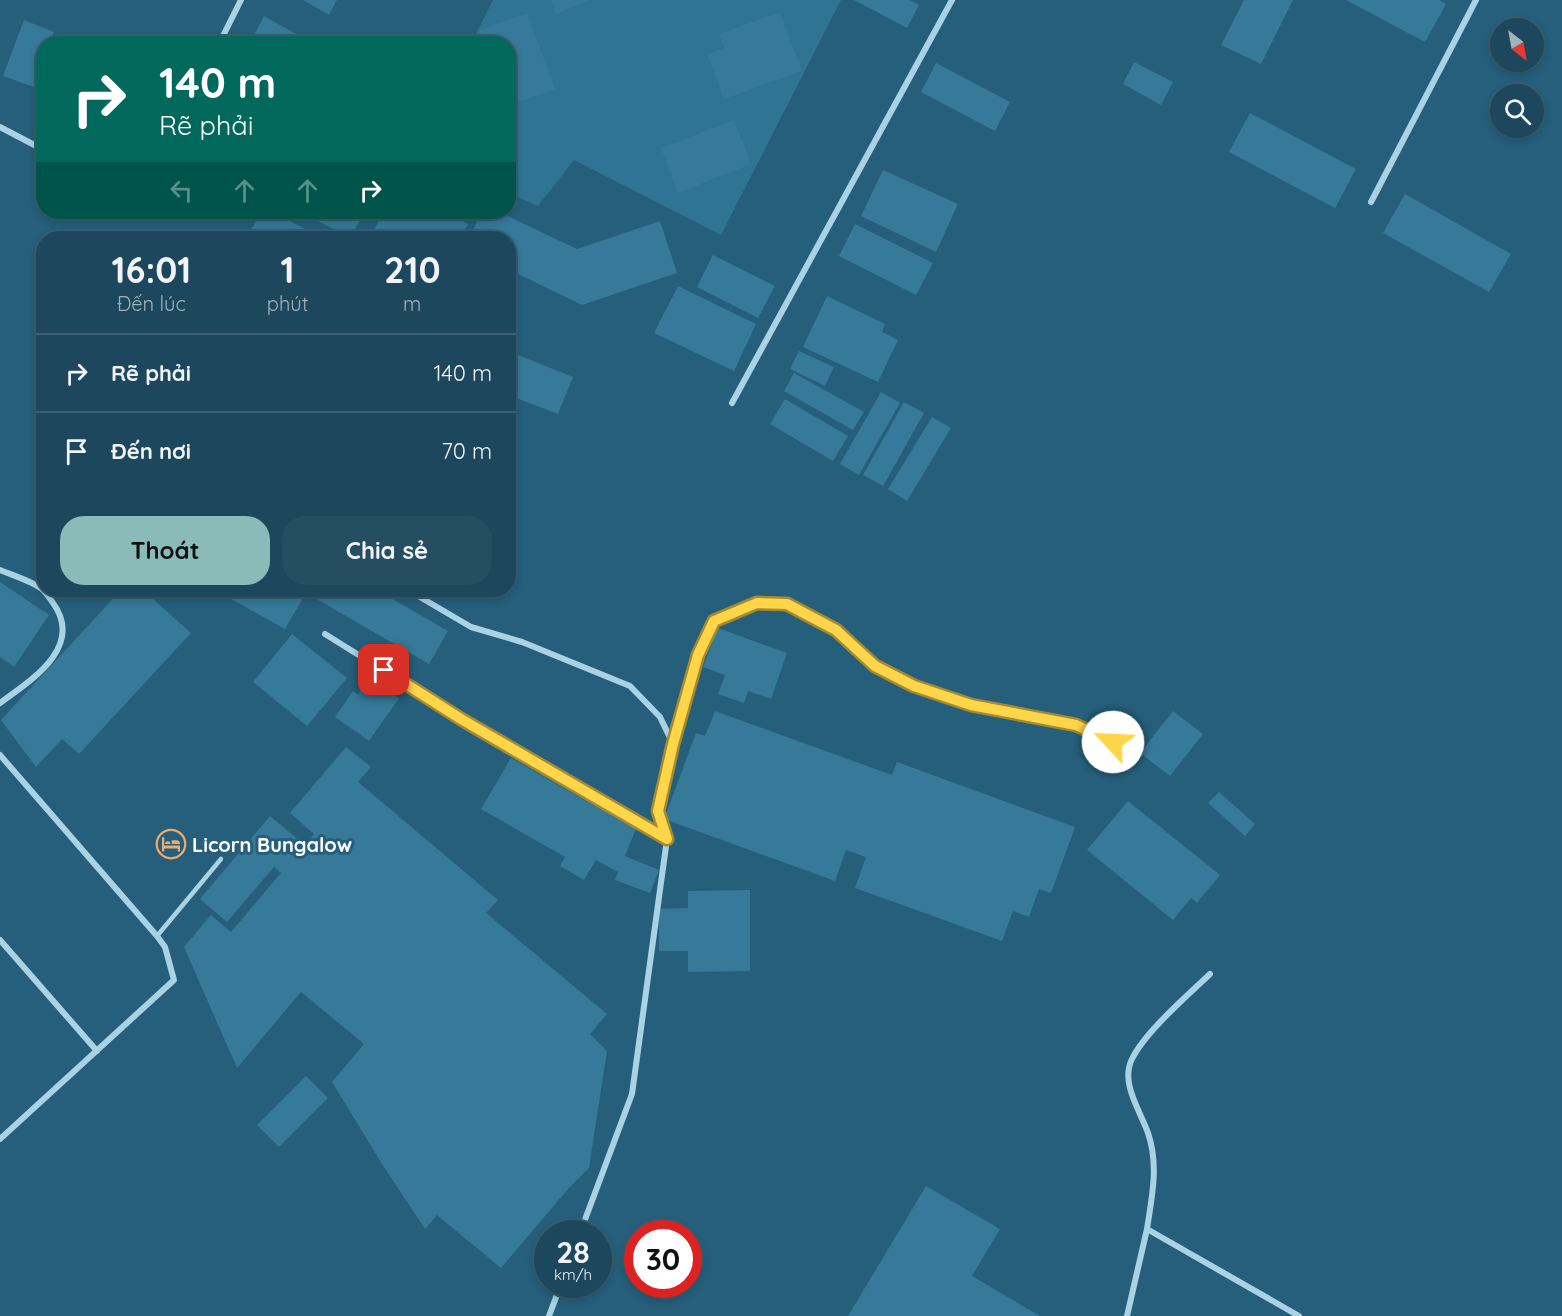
<!DOCTYPE html>
<html lang="vi">
<meta charset="utf-8">
<style>
:root{--surface:#1c475c;--page:#254e62;--text:#f1f3f6;--muted:#a0b2bb;--line:#3a5f72;--accent:#8bbbb9}
body{margin:0;font-family:Quicksand,sans-serif;background:var(--page);color:var(--text);height:100vh;display:flex;flex-direction:column;font-size:22px;white-space:nowrap}
*{box-sizing:border-box;margin:0}
p{font-size:20px;color:var(--muted)}
.icon{flex:none;width:33px;height:33px;fill:none;stroke:currentColor;stroke-width:2;stroke-linecap:round;stroke-linejoin:round}
.map{position:relative;flex:1;overflow:hidden}
.panel{position:absolute;left:36px;top:231px;width:480px;height:366px;display:flex;flex-direction:column;background:var(--surface);border-radius:24px;box-shadow:0 3px 9px #0003,0 0 0 2px var(--line)}
.panel>*{flex:none}
.guide{position:absolute;left:36px;top:36px;width:480px;height:183px;border-radius:24px;box-shadow:0 3px 9px #0003,0 0 0 2px var(--line);background:#00695c;color:#fff;overflow:hidden}
.needle{width:39px;rotate:149deg}
.tools{position:absolute;left:1490px;top:18px;display:grid;gap:12px}
.tools a{display:grid;place-items:center;width:54px;height:54px;border-radius:50%;background:var(--surface);box-shadow:0 3px 9px #0003,0 0 0 2px var(--line);font-size:30px}
.speed{position:absolute;left:534px;top:1220px;display:flex;gap:12px;font-size:30px;font-weight:700;text-align:center}
.speed>*{display:grid;place-content:center;width:78px;height:78px;border-radius:50%;background:var(--surface);box-shadow:0 3px 9px #0003,0 0 0 2px var(--line);line-height:1}
.speed small{font-size:15px;font-weight:400}
.speed .limit{border:9px solid #d22;background:#fff;color:#111}
.pin{position:absolute;display:grid;place-items:center;width:51px;height:51px;color:#fff;margin:-26px;border-radius:12px;box-shadow:0 3px 9px #0006}
.me{position:absolute;width:66px;margin:-33px;rotate:295deg;stroke-linejoin:round;filter:drop-shadow(0 0 4px #0008)}
.turn{display:flex;align-items:center;gap:21px;height:126px;padding:0 24px;font-size:27px}
.turn .icon{width:78px;height:78px;stroke-width:2.5}
.turn b{display:block;font-size:42px;line-height:51px}
.lanes{display:flex;align-items:center;height:57px;padding:0 24px;background:#0003;justify-content:center;gap:30px;direction:ltr}
.lanes .off{opacity:.35}
.eta{display:flex;justify-content:space-evenly;align-items:center;height:102px;text-align:center}
.eta b{font-size:36px;font-weight:700;line-height:42px}
.button{display:flex;gap:12px;margin-top:auto;padding:12px 24px}
.button a{flex:1;height:69px;border-radius:24px;background:var(--accent);color:#111;font-size:24px;font-weight:700;line-height:69px;text-align:center}
.button a+a{background:var(--page);color:var(--text)}
ul{padding:0;list-style:none}
li{display:flex;align-items:center;gap:18px;height:78px;padding:0 24px;border-top:2px solid var(--line)}
li div{flex:1}
li b{display:block;font-size:22px}
li em{font-style:normal}
.map>svg:first-child{display:block}
</style>
<div class="map">
<svg width="1562" height="1316" viewBox="0 0 1562 1316">
<rect width="100%" height="100%" fill="#255f7b"/>
<path fill="#307493" d="M493 0H841L721 235 574 160 538 206 509 193 508 44H471Z"/>
<path fill="#367998" d="M303 0H337L329 15Z
M551 0H590L556 14Z
M854 0H910L919 5 907 28Z
M1244 0H1293L1261 64 1221 45Z
M1346 0H1439L1446 4 1425 42Z
M780 12 802 71 724 99 707 54 724 48 719 34Z
M527 13 555 89 508 106V44H484L479 30Z
M264 16 314 44H249Z
M24 20 54 32 49 44H44V59L34 87 3 76Z
M1134 62 1173 82 1161 105 1123 84Z
M936 63 1010 102 995 131 921 92Z
M1250 113 1356 169 1335 208 1229 152Z
M734 120 751 164 678 193 661 148Z
M883 170 958 204 936 252 861 216Z
M1405 194 1511 254 1489 292 1383 233Z
M261 212H272L323 238H257L249 234Z
M312 212H364L351 238 310 217Z
M384 212H447L468 224 460 238H369Z
M482 212H499L577 249 660 221 677 273 582 305 508 269V238H469Z
M855 224 933 263 916 295 839 256Z
M713 255 775 286 758 318 697 287Z
M678 286 756 324 734 371 654 333Z
M827 296 885 324 882 332 898 340 878 382 803 347Z
M508 351 573 377 558 414 508 395Z
M799 351 834 367 825 386 790 369Z
M794 373 864 412 853 430 784 391Z
M881 392 900 403 859 475 840 464Z
M785 399 848 436 833 461 770 424Z
M904 402 924 413 883 486 863 475Z
M932 417 951 428 907 501 888 489Z
M0 582 49 615 14 667 0 657Z
M121 590H143L191 633 79 754 62 739 36 767 1 720Z
M215 590H377L448 631 429 664 306 593 285 629Z
M718 628 787 653 771 699 748 691 744 703 718 694 725 675 703 667Z
M292 634 347 678 307 726 253 682Z
M369 678 399 698 369 741 335 717 353 691 358 694Z
M715 711 892 775 897 762 1075 827 1051 893 1039 889 1029 917 1013 911 1002 941 855 888 866 857 846 850 835 881 664 819 696 733 705 736Z
M1173 711 1203 734 1170 776 1140 753Z
M346 747 371 767 358 782 498 900 486 913 607 1014 590 1034 607 1051 589 1168 568 1189 501 1268 437 1215 425 1229 382 1164 332 1082 364 1044 301 992 237 1068 184 947 211 915 231 932 281 873 274 867 227 922 200 899 270 816 305 845 314 834 290 813Z
M511 758 595 806 597 803 637 826 625 856 659 870 650 893 615 880 618 872 596 860 584 880 560 866 565 857 481 809Z
M1219 792 1255 824 1245 836 1208 803Z
M1128 801 1220 875 1197 903 1191 898 1173 920 1087 850Z
M750 890V971L688 972V951H659V909L688 908V891Z
M306 1076 328 1098 279 1147 257 1125Z
M926 1186 1000 1229 972 1276 1040 1316H848Z"/>
<g fill="none" stroke-linecap="round" stroke-linejoin="round">
<path stroke="#a9d2e4" stroke-width="4.5" d="M157 936 221 859"/>
<path stroke="#a9d2e4" stroke-width="6" d="M219 44 241 0
M0 127 44 150
M1371 202 1476 0
M732 403 952 0
M0 570C12 575 32 581 42 589 46 592 50 599 53 603 85 647 30 681 0 703
M408 590 471 627 522 642 630 686 660 717 673 744 658 811 667 839 632 1094 580 1233
M325 634 461 719 667 838
M673 744 698 655 715 621 757 603 787 604 836 630 875 666 914 686 971 705 1076 725 1112 742
M0 755 157 936 165 947 174 980 0 1139
M0 940 97 1051
M1147 1229C1152 1196 1159 1165 1148 1133 1140 1110 1120 1083 1132 1059 1145 1032 1187 996 1210 974
M549 1316 561 1284
M1127 1316 1147 1229 1299 1316"/>
</g>
<g fill="none" stroke-linecap="round" stroke-linejoin="round">
<g stroke="#a68a30" stroke-width="15">
<path id="route" d="M384 670 461 719 667 839 658 811 673 744 698 655 714 621 757 603 787 604 836 630 875 666 914 686 971 705 1076 725 1113 742"/>
</g>
<use href="#route" stroke="#ffd54a" stroke-width="10"/>
</g>
<defs>
<g id="hotel-ring" transform="scale(1.5)"><circle r="9.5" fill="#255f7b" stroke="#edab6e" stroke-width="1.5"/><path d="M-6-4.5h1.5V1H6V5H4.5V3h-9V5H-6ZM-4 0a1.8 1.8 0 1 1 3.6 0ZM.5 0V-2.5h3Q6-2.5 6 0Z" fill="#edab6e"/></g>
</defs>
<g fill-rule="evenodd">
<use href="#hotel-ring" x="171" y="844"/>
</g>
<g text-anchor="middle" dominant-baseline="central" stroke-width="6" stroke-linejoin="round" paint-order="stroke">
<g font-size="20" font-weight="bold" fill="#fff" stroke="#255f7b" text-anchor="start">
<text x="192" y="844">Licorn Bungalow</text>
</g>
</g>
</svg>
<div class="tools">
<a><svg class="needle" viewBox="-14 -14 28 28"><path d="M0-13l5 13h-10z" fill="#e53935"/><path d="M0 13l5-13h-10z" fill="#a0b2bb"/></svg></a>
<a><svg class="icon" aria-label="search" viewBox="0 0 24 24"><circle cx="10" cy="10" r="6"/><path d="M15 15l6 6"/></svg></a>
</div>
<div class="speed"><div>28<small>km/h</small></div><div class="limit">30</div></div>
<div class="pin" style="left:384px;top:670px;background:#d93025"><svg class="icon" aria-label="arrive" viewBox="0 0 24 24"><path d="M6 21V4h12l-3 4 3 4H6"/></svg></div>
<svg class="me" style="left:1113px;top:742px" viewBox="-20 -20 40 40"><circle r="19" fill="#fff"/><path d="M0-13L10 11 0 6-10 11z" fill="#ffd54a"/></svg>
<div class="guide">
<div class="turn"><svg class="icon" aria-label="right" viewBox="0 0 24 24"><path d="M7 20v-9h11M14 6l5 5-5 5"/></svg><div><b>140 m</b>Rẽ phải</div></div>
<div class="lanes"><svg class="icon off" aria-label="left" viewBox="0 0 24 24"><path d="M17 20v-9H6M10 6l-5 5 5 5"/></svg><svg class="icon off" aria-label="ahead" viewBox="0 0 24 24"><path d="M12 20V5M6 11l6-6 6 6"/></svg><svg class="icon off" aria-label="ahead" viewBox="0 0 24 24"><path d="M12 20V5M6 11l6-6 6 6"/></svg><svg class="icon" aria-label="right" viewBox="0 0 24 24"><path d="M7 20v-9h11M14 6l5 5-5 5"/></svg></div>
</div>
<section class="panel">
<div class="eta">
<div><b>16:01</b><p>Đến lúc</p></div>
<div><b>1</b><p>phút</p></div>
<div><b>210</b><p>m</p></div>
</div>
<ul>
<li><svg class="icon" aria-label="right" viewBox="0 0 24 24"><path d="M7 20v-9h11M14 6l5 5-5 5"/></svg><div><b>Rẽ phải</b></div><em>140 m</em></li>
<li><svg class="icon" aria-label="arrive" viewBox="0 0 24 24"><path d="M6 21V4h12l-3 4 3 4H6"/></svg><div><b>Đến nơi</b></div><em>70 m</em></li>
</ul>
<div class="button"><a>Thoát</a><a>Chia sẻ</a></div>
</section>
</div>
